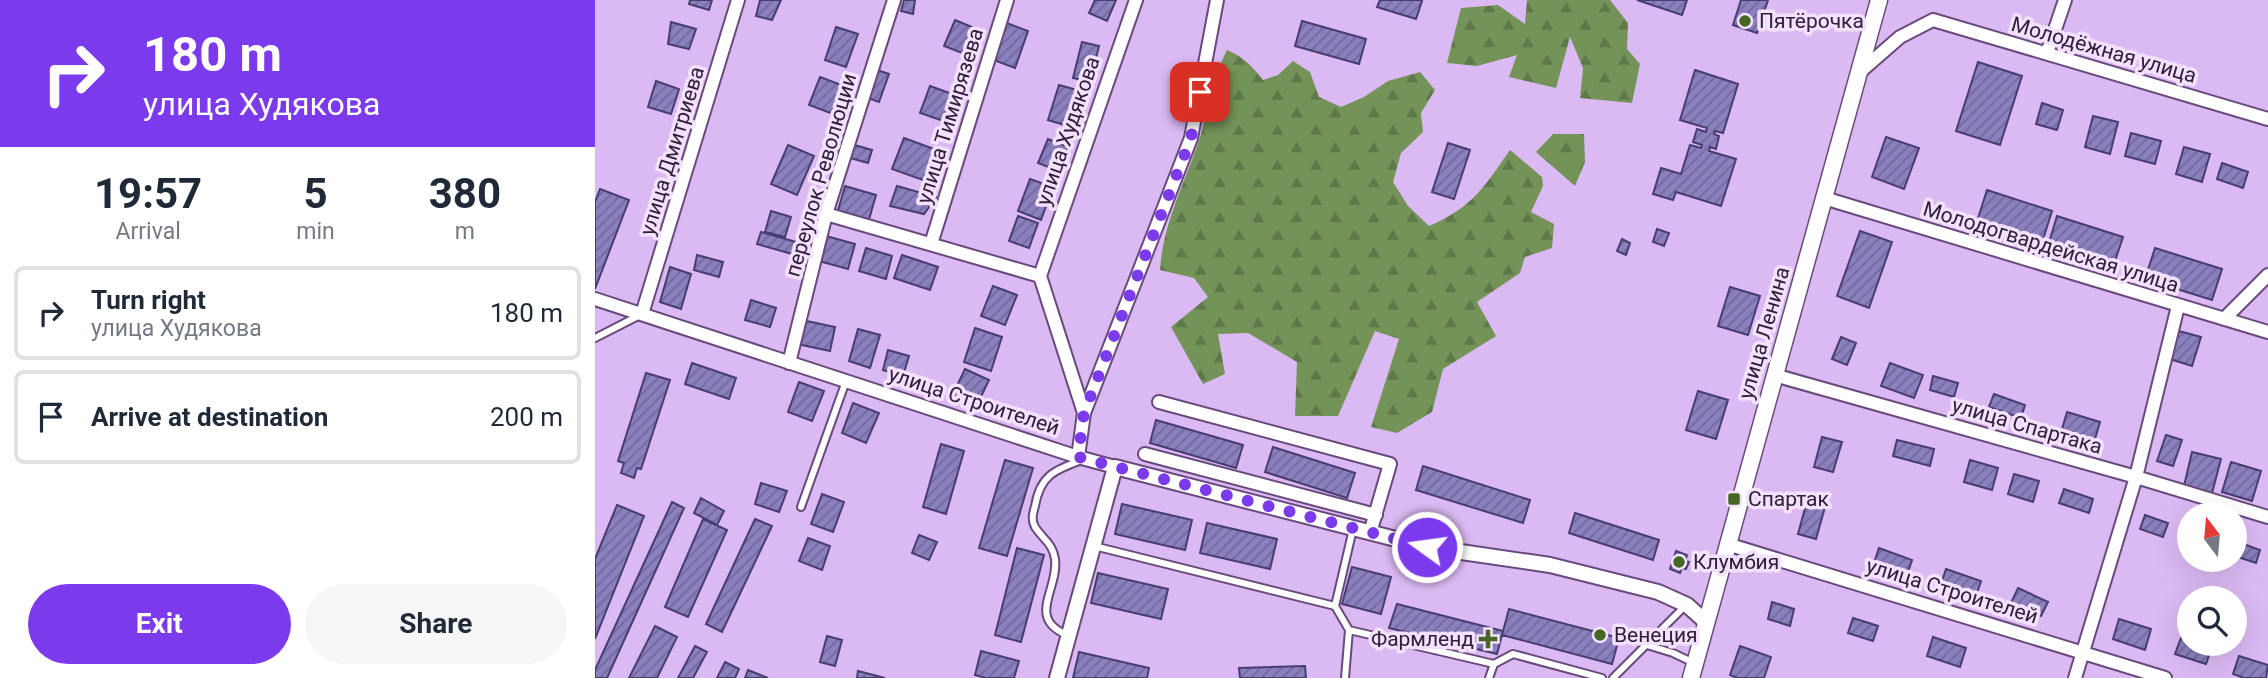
<!DOCTYPE html>
<meta charset="utf-8">
<style>
:root{--surface:#fff;--page:#f6f6f7;--text:#1f2937;--muted:#747a83;--line:#e0e1e3;--accent:#7c3aed}
body{margin:0;font-family:Roboto,sans-serif;background:var(--page);color:var(--text);height:100vh;display:flex;flex-direction:column;font-size:26px;white-space:nowrap}
*{box-sizing:border-box;margin:0}
p{font-size:23px;color:var(--muted)}
.icon{flex:none;width:38px;height:38px;fill:none;stroke:currentColor;stroke-width:2;stroke-linecap:round;stroke-linejoin:round}
.map{position:relative;flex:1;overflow:hidden}
.panel{display:flex;flex-direction:column;background:var(--surface);width:595px}
.panel>*{flex:none}
.hud{background:#7c3aed;color:#fff;overflow:hidden}
.needle{width:46px;rotate:344deg}
.tools{position:absolute;left:1582px;top:502px;display:grid;gap:14px}
.tools a{display:grid;place-items:center;width:70px;height:70px;border-radius:50%;background:var(--surface);box-shadow:0 7px 28px #0002;font-size:35px}
.pin{position:absolute;display:grid;place-items:center;width:60px;height:60px;color:#fff;margin:-30px;border-radius:14px;box-shadow:0 4px 10px #0006}
.me{position:absolute;width:77px;margin:-38px;rotate:284deg;stroke-linejoin:round;filter:drop-shadow(0 0 5px #0008)}
.turn{display:flex;align-items:center;gap:24px;height:147px;padding:0 28px;font-size:32px}
.turn .icon{width:91px;height:91px;stroke-width:2.5}
.turn b{display:block;font-size:49px;line-height:60px}
.eta{display:flex;justify-content:space-evenly;align-items:center;height:119px;text-align:center}
.eta b{font-size:42px;font-weight:700;line-height:49px}
.button{display:flex;gap:14px;margin-top:auto;padding:14px 28px}
.button a{flex:1;height:80px;border-radius:42px;background:var(--accent);color:#fff;font-size:28px;font-weight:700;line-height:80px;text-align:center}
.button a+a{background:var(--page);color:var(--text)}
ul{padding:0;list-style:none}
li{display:flex;align-items:center;gap:21px;height:94px;margin:0 14px 10px;padding:0 14px;border:4px solid var(--line);border-radius:10px}
li div{flex:1}
li b{display:block;font-size:26px}
li em{font-style:normal}
main{display:flex;flex:1;min-height:0}
.map>svg:first-child{display:block}
</style>
<main>
<section class="panel">
<div class="hud">
<div class="turn"><svg class="icon" aria-label="right" viewBox="0 0 24 24"><path d="M7 20v-9h11M14 6l5 5-5 5"/></svg><div><b>180 m</b>улица Худякова</div></div>
</div>
<div class="eta">
<div><b>19:57</b><p>Arrival</p></div>
<div><b>5</b><p>min</p></div>
<div><b>380</b><p>m</p></div>
</div>
<ul>
<li><svg class="icon" aria-label="right" viewBox="0 0 24 24"><path d="M7 20v-9h11M14 6l5 5-5 5"/></svg><div><b>Turn right</b><p>улица Худякова</p></div><em>180 m</em></li>
<li><svg class="icon" aria-label="arrive" viewBox="0 0 24 24"><path d="M6 21V4h12l-3 4 3 4H6"/></svg><div><b>Arrive at destination</b></div><em>200 m</em></li>
</ul>
<div class="button"><a>Exit</a><a>Share</a></div>
</section>
<div class="map">
<svg width="1673" height="678" viewBox="0 0 1673 678">
<defs>
<pattern id="forest-firs" width="22" height="20" patternUnits="userSpaceOnUse" patternTransform="scale(1.75)"><rect width="22" height="20" fill="#739358"/><path d="M5 1l3.5 6h-7zM16 11l3.5 6h-7z" fill="#5f784a"/></pattern>
<pattern id="building-hatch" width="6" height="6" patternUnits="userSpaceOnUse" patternTransform="scale(1.75)"><rect width="6" height="6" fill="#8b80be"/><path d="M-1 1l2-2M0 6l6-6M5 7l2-2" fill="none" stroke="#72689b"/></pattern>
</defs>
<rect width="100%" height="100%" fill="#dbb9f3"/>
<path fill="url(#forest-firs)" d="M932 0H1015L1033 23 1032 49 1045 64 1037 103 985 98 988 68 975 37 961 88 914 77 922 55 882 66 852 63 866 8 903 5 930 24Z
M632 50C649 57 657 66 668 80L683 75 698 61 715 72 724 97 746 107 769 97 793 81 825 72 840 90 826 113 828 132 806 153 798 182 813 206 834 226C878 207 889 187 915 150L947 177 948 186 936 212 959 224 957 248 930 257 925 273 882 302 901 336 848 369 837 412 802 433 776 427 804 339 780 331 743 416H700L702 362 653 333 623 334 630 374 608 384 576 327 613 297 599 278 565 270C568 222 592 179 606 134 615 103 617 80 632 50Z
M958 134H989L990 162 980 186 941 152Z"/>
<path fill="url(#building-hatch)" stroke="#483d71" stroke-width="2" d="M95 0H117L114 10 94 4Z
M165 0H186L177 20 161 16Z
M309 0H320L318 14 306 11Z
M500 0H521L512 21 494 13Z
M785 0H825L827 1 821 19 782 7Z
M1042 0H1092L1087 15Z
M1146 0H1173L1162 33 1138 25Z
M360 20 377 27 367 53 349 46Z
M707 21 771 39 764 64 700 46Z
M76 22 101 29 94 49 73 44Z
M409 22 433 31 420 68 396 59Z
M241 27 263 34 251 67 230 60Z
M487 42 504 46 495 82 478 78Z
M1383 62 1427 76 1405 145 1361 131Z
M279 69 294 74 284 102 270 97Z
M1100 70 1143 84 1128 133 1120 131 1119 134 1124 136 1121 149 1115 147 1114 151 1141 159 1126 206 1081 192 1078 200 1058 194 1066 168 1086 174 1095 145 1106 148 1107 145 1098 142 1102 129 1111 132 1112 128 1085 120Z
M225 77 249 86 238 114 214 105Z
M61 81 84 89 76 114 53 107Z
M464 85 493 93 483 129 453 120Z
M335 86 363 96 354 123 325 113Z
M1447 103 1468 110 1462 130 1441 124Z
M1498 116 1523 122 1515 154 1490 147Z
M1536 133 1566 141 1560 164 1530 156Z
M1291 137 1324 148 1309 189 1277 177Z
M309 138 350 153 339 184 297 169Z
M453 139 473 147 463 171 443 163Z
M853 143 875 150 859 199 837 192Z
M256 144 277 150 273 163 252 157Z
M193 145 219 156 202 195 176 184Z
M1589 147 1615 154 1607 182 1581 174Z
M1627 163 1653 172 1648 188 1622 179Z
M435 179 458 187 446 220 423 211Z
M250 186 281 195 273 223 242 214Z
M302 186 341 197 329 214 295 206Z
M5 189 34 200 0 289V202Z
M1392 190 1457 211 1444 252 1379 231Z
M176 211 196 217 190 237 170 232Z
M423 216 443 223 434 248 414 241Z
M1462 216 1528 237 1517 270 1452 249Z
M1062 229 1074 233 1069 246 1058 242Z
M1265 231 1297 242 1274 308 1242 296Z
M166 232 201 242 197 254 162 244Z
M231 236 260 244 253 269 224 261Z
M1027 239 1035 243 1031 255 1022 251Z
M271 248 297 256 291 279 264 271Z
M1560 248 1627 269 1617 300 1550 279Z
M102 255 128 262 124 277 99 270Z
M307 255 343 267 335 290 299 278Z
M75 267 96 274 86 309 65 302Z
M398 286 422 295 410 325 386 316Z
M1135 287 1165 296 1153 335 1123 326Z
M156 300 181 308 175 327 150 320Z
M207 320 240 327 235 351 202 344Z
M380 328 407 337 396 371 369 362Z
M263 329 285 335 275 368 254 361Z
M1584 331 1606 337 1597 366 1575 359Z
M1246 337 1261 343 1252 365 1237 359Z
M293 350 314 356 308 376 288 370Z
M97 363 141 378 134 399 90 384Z
M1295 363 1328 375 1319 398 1286 386Z
M370 369 394 380 382 405 358 394Z
M51 373 75 380 46 469 42 468 39 478 26 473 29 463 23 461Z
M1338 376 1363 383 1359 397 1335 390Z
M204 382 229 391 217 421 193 412Z
M1103 391 1133 400 1121 439 1091 430Z
M1399 394 1430 405 1426 418 1394 407Z
M258 403 284 413 271 443 247 433Z
M1472 412 1505 422 1500 439 1467 429Z
M561 420 648 445 641 468 555 443Z
M1571 435 1587 440 1578 466 1562 461Z
M1227 437 1247 442 1238 472 1219 467Z
M1302 440 1339 449 1335 466 1298 456Z
M346 444 369 451 351 514 328 507Z
M678 447 760 473 752 498 670 472Z
M1597 452 1626 459 1617 493 1589 486Z
M410 460 438 468 412 556 384 548Z
M1375 460 1403 468 1397 490 1369 482Z
M1636 462 1666 471 1657 501 1627 492Z
M828 466 935 500 928 523 821 490Z
M1419 474 1444 481 1438 502 1413 494Z
M166 483 192 491 184 512 160 504Z
M1469 489 1498 499 1494 513 1464 503Z
M227 494 249 502 238 532 216 524Z
M106 498 129 511 122 525 99 513Z
M1212 501 1230 507 1221 539 1203 534Z
M77 502 89 508 12 678H0V670Z
M527 504 597 520 590 550 520 534Z
M22 505 49 516 0 639V559Z
M980 513 1064 540 1058 560 974 533Z
M1550 515 1573 523 1568 537 1545 529Z
M108 519 132 530 93 617 70 607Z
M160 519 177 526 127 632 111 624Z
M612 523 682 539 675 569 605 553Z
M324 535 342 542 334 560 317 553Z
M213 538 235 546 227 570 204 561Z
M1643 542 1665 550 1661 563 1640 556Z
M422 548 449 555 426 642 400 635Z
M1284 548 1317 560 1312 575 1279 563Z
M1081 551 1092 555 1090 561 1094 562 1091 569 1087 568 1085 573 1075 569Z
M757 567 796 577 786 614 747 604Z
M1351 569 1386 581 1381 596 1346 584Z
M503 573 573 589 566 619 496 603Z
M1423 588 1453 602 1446 616 1416 603Z
M1177 602 1199 609 1195 626 1173 619Z
M802 604 908 631 902 654 794 628Z
M914 609 1024 638 1017 664 907 635Z
M1258 618 1283 626 1278 641 1253 633Z
M1524 619 1556 629 1550 650 1518 639Z
M60 626 82 637 62 678H34Z
M232 636 247 640 240 666 225 662Z
M1338 637 1371 648 1365 667 1332 656Z
M1586 638 1594 640V644H1607L1617 647 1611 664 1580 654Z
M100 646 112 652 98 678H83Z
M1145 646 1176 657 1169 678H1142L1135 675Z
M386 651 424 661 419 678H391L380 675Z
M484 652 554 668 552 678H478Z
M1644 656 1673 665 1671 678H1649L1638 674Z
M130 662 144 669 140 678H122Z
M710 666 711 678H645L644 668Z
M153 670 173 678H150Z
M263 671 290 678H262Z"/>
<g fill="none" stroke-linecap="round" stroke-linejoin="round">
<g stroke="#694a7c" stroke-width="10">
<path id="service" d="M0 338 45 315
M206 507 251 381
M499 546 740 606
M754 630 899 664 918 654 1007 678
M472 635C431 618 464 589 460 559 458 544 448 539 440 527 436 520 438 513 440 506 445 476 459 470 487 460
M1052 645 1078 653 1099 663
M750 678 754 630 740 606 758 529
M894 678 899 664
M1018 678 1091 605"/>
</g>
<g stroke="#694a7c" stroke-width="16">
<path id="minor" d="M1452 53 1470 0
M1266 71 1305 37 1338 20 1673 119
M1229 198 1673 332
M231 214 445 276 489 413
M336 244 412 0
M445 276 541 0
M0 299 483 457 520 467
M47 314 143 0
M1629 319 1673 275
M194 363 231 214 299 0
M1179 375 1541 477 1673 517
M564 402 795 464 775 533
M550 454 781 515
M483 457 489 413 596 138 622 0
M1132 544 1570 678
M1480 678 1541 477 1583 306"/>
</g>
<g stroke="#694a7c" stroke-width="18">
<path id="tertiary" d="M462 678 520 467 832 547 955 565 1063 592 1092 605 1111 622"/>
</g>
<g stroke="#694a7c" stroke-width="19">
<path id="secondary" d="M1096 678 1284 0"/>
</g>
<use href="#service" stroke="#fff" stroke-width="6"/>
<use href="#minor" stroke="#fff" stroke-width="12"/>
<use href="#tertiary" stroke="#fff" stroke-width="14"/>
<use href="#secondary" stroke="#fff" stroke-width="16"/>
</g>
<g fill="none" stroke-linecap="round" stroke-linejoin="round">
<path stroke="#7c3aed" stroke-width="12" stroke-dasharray="0 21.6" d="M605 92 596 138 489 413 483 457 832 547"/>
</g>
<g fill="#45671f" stroke="#f3e1ff" stroke-width="2.5">
<circle cx="1150" cy="21" r="7"/>
<rect x="1132" y="492" width="14" height="14" rx="3.5"/>
<circle cx="1084" cy="562" r="7"/>
<circle cx="1005" cy="635" r="7"/>
<path d="M889.5 628.5h7v7h7v7h-7v7h-7v-7h-7v-7h7z"/>
</g>
<g text-anchor="middle" dominant-baseline="central" stroke-width="7" stroke-linejoin="round" paint-order="stroke">
<g font-size="21" fill="#2e2037" stroke="#f3e1ff" text-anchor="start">
<text x="1164" y="21">Пятёрочка</text>
<text x="1153" y="499">Спартак</text>
<text x="1098" y="562">Клумбия</text>
<text x="1019" y="635">Венеция</text>
<text x="879" y="639" text-anchor="end">Фармленд</text>
</g>
<g font-size="21" fill="#2e2037" stroke="#f3e1ff">
<text transform="translate(1509 50) rotate(16)">Молодёжная улица</text>
<text transform="translate(355 116) rotate(-73)">улица Тимирязева</text>
<text transform="translate(473 131) rotate(-71)">улица Худякова</text>
<text transform="translate(77 151) rotate(-73)">улица Дмитриева</text>
<text transform="translate(226 175) rotate(-74)">переулок Революции</text>
<text transform="translate(1456 247) rotate(17)">Молодогвардейская улица</text>
<text transform="translate(1169 333) rotate(-74)">улица Ленина</text>
<text transform="translate(379 401) rotate(18)">улица Строителей</text>
<text transform="translate(1432 426) rotate(16)">улица Спартака</text>
<text transform="translate(1357 591) rotate(17)">улица Строителей</text>
</g>
</g>
</svg>
<div class="tools">
<a><svg class="needle" viewBox="-14 -14 28 28"><path d="M0-13l5 13h-10z" fill="#e53935"/><path d="M0 13l5-13h-10z" fill="#747a83"/></svg></a>
<a><svg class="icon" aria-label="search" viewBox="0 0 24 24"><circle cx="10" cy="10" r="6"/><path d="M15 15l6 6"/></svg></a>
</div>
<div class="pin" style="left:605px;top:92px;background:#d93025"><svg class="icon" aria-label="arrive" viewBox="0 0 24 24"><path d="M6 21V4h12l-3 4 3 4H6"/></svg></div>
<svg class="me" style="left:832px;top:547px" viewBox="-20 -20 40 40"><circle r="17" fill="#7c3aed" stroke="#fff" stroke-width="3"/><path d="M0-11L8 9 0 5-8 9z" fill="#fff"/></svg>
</div>
</main>
